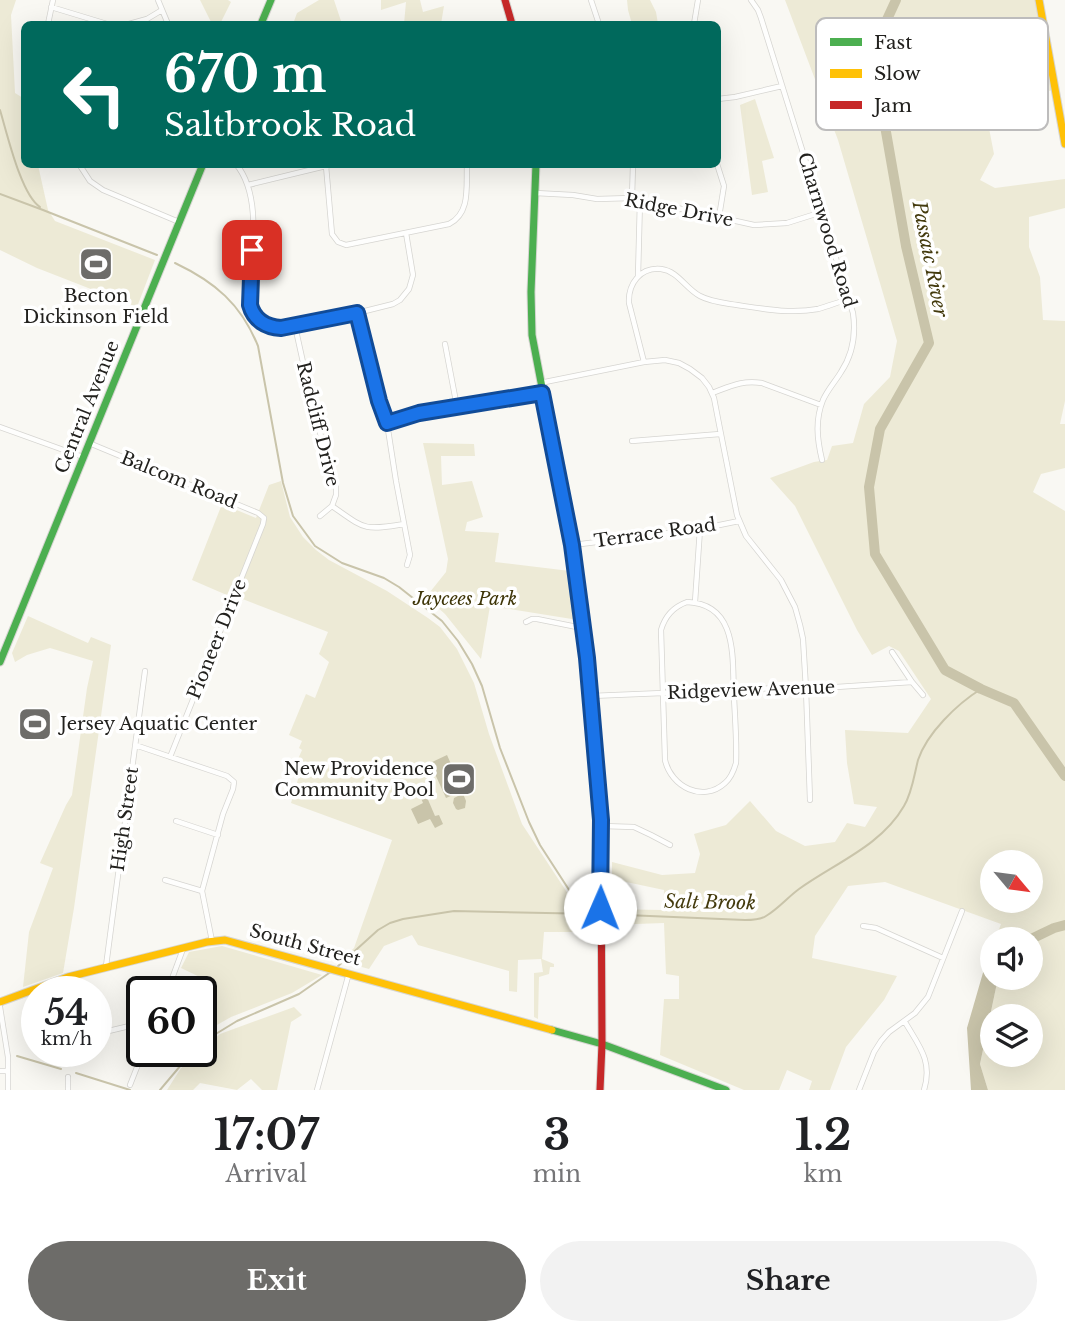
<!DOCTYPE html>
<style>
:root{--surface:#fff;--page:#f2f2f2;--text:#202124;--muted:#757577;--accent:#6d6c69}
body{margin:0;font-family:"Libre Baskerville",serif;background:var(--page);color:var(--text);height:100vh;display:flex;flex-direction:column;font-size:26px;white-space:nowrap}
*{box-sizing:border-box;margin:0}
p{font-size:23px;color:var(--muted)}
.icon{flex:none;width:38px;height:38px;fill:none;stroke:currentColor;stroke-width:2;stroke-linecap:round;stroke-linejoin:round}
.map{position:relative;height:1090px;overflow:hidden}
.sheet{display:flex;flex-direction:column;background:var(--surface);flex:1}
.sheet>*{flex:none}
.top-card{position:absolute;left:21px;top:21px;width:700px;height:147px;border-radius:10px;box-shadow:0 7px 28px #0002;background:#00695c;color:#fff;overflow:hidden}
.needle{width:46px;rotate:119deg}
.controls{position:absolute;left:980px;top:850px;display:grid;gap:14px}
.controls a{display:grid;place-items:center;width:63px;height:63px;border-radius:50%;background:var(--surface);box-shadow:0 7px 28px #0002;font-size:35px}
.speed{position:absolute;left:21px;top:976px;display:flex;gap:14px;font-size:35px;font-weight:700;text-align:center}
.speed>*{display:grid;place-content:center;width:91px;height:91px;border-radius:50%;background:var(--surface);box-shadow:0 7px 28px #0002;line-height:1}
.speed small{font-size:18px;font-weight:400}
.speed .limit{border:4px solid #111;border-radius:10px;background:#fff;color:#111}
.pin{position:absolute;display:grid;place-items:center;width:60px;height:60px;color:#fff;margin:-30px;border-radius:14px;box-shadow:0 4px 10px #0006}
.me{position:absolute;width:77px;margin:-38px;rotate:1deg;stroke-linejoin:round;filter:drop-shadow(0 0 5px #0008)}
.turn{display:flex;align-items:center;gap:24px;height:147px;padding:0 28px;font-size:32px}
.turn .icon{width:91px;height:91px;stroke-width:2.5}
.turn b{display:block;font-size:49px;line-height:60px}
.eta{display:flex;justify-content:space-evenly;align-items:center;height:119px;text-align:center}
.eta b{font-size:42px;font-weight:800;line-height:49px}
.button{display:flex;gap:14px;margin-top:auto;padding:14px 28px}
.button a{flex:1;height:80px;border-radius:42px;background:var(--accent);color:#fff;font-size:28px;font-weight:800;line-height:80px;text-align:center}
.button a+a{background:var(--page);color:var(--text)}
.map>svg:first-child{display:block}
</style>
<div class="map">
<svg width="1065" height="1090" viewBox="0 0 1065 1090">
<rect width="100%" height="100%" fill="#f9f8f3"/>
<path fill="#edead6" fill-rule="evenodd" d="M0 0H16L11 15 15 93 23 98 24 105V164L38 165 48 210 55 221 155 260 137 307 37 268 0 250Z
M200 0H228L231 2 220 24H212Z
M319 0H334L342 24H293L297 13Z
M381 0H420L423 12 444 6 441 24H404L406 2 381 10Z
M627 0H650L656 12 658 24H632L628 10Z
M785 0H1036L1053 90 993 105 988 123 994 154 980 180 995 188 1065 179V208L1029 217V247L1040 277 1043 320 1065 321V401L1060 424H1065V468L1041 474 1033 492 1065 511V1090H988L980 1064 998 978H1031V940H995L1001 924 885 882 848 886 815 936 812 958 897 976 884 1000 846 1047 830 1090H809L812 1081 787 1070 779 1090H744L660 1055 664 999H679V976L666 974 664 923 608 925 607 909 663 910 664 890 612 879V862L662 875 695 873 700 854 694 834 726 825 750 801 776 831 805 846 835 842 847 823 865 827 877 807 854 804 847 763 845 730 908 733 931 699 899 651 889 646 872 655 857 630 795 506 770 478 814 462 827 460 832 446 853 443 864 404 890 377 897 341 838 140ZM992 863H1031V901H992ZM992 1017H1031V1055H992Z
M755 99 774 158 762 161 768 192 752 195 740 105Z
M423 443 474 444 475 456H441L442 485 472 481 483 517 467 522 465 531 499 533 495 562 570 571 578 620 490 606 481 659 445 614 426 597 446 572 448 559Z
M281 481 290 517 303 537 316 550 329 560 387 591 428 618 440 627 457 649 474 683 489 734 522 824 578 909H589V932H544L542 959 554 964V967H550L549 974 539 977 538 1019 534 1017V973L543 972 541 959 518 960 517 992 509 991V971L418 945 412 935 384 946 369 969 340 961 354 948 392 840 291 803 301 769 295 766 302 750 299 748 302 741 289 735 306 694 315 698 329 662 319 654 328 632 240 598 229 596 192 580 222 504 256 518 269 485Z
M28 616 88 643 91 637 111 645 74 908 63 973 23 987 29 932 53 868 40 863 66 805 72 795 87 688 93 661 50 648 27 655 15 662 12 653Z
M222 946 322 975 292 993 231 1017 201 1034V992L206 980 181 968 189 952Z
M294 1007 302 1015 291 1022 277 1090H262L251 1079 237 1090 200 1083 193 1090H167L181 1068 220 1034Z"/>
<path fill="#c9c4aa" d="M447 755 451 764 444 768 451 784 458 781 466 801 465 808 458 810 456 809 453 803 454 798 460 795V792L446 798 430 763Z
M426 795 435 816 439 815 443 824 435 828 430 819 418 824 411 809 423 803 421 798Z
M989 952 992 955V978H998L980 1064 988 1090H971L967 1028Z"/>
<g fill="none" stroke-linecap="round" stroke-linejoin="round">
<path stroke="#c9c4aa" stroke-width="2" d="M0 110C7 133 21 195 40 207
M0 194 43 210 157 255
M175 263C215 282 241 304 258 346L283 483 293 516 315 546 342 563 384 578 399 587 442 621 458 641 472 664 482 686 500 748 529 822 540 845 584 913
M602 914 745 920C752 920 760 920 766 916 778 909 788 897 799 889 835 863 881 846 904 806 912 793 914 776 918 760 927 733 957 704 981 689
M336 968 378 930 390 923 403 919 454 911 596 914
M201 1043 237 1021 299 994 332 971
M17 1056 61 1069
M76 1073 130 1090
M160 1090 192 1052"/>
<path stroke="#c9c4aa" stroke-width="10" d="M896 0 872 52 906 246 929 343 880 429 869 487 875 554 945 670 981 689 1014 703 1065 776
M1029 940 1054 928 1065 925"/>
<g stroke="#d6d5d1" stroke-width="6">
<path id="street" d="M158 0 168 24
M591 0 599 24
M751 0 758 10 761 18 853 313C856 334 853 354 841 372 835 382 828 389 823 400 815 420 817 439 822 460
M51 7 107 24
M48 24 53 0
M129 24 147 19 162 10
M694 24 698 0
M718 99 735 97 782 86
M79 164 90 181 103 190 179 222
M236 164C265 199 249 263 249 305 255 321 269 328 285 327L357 313 393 304 400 300 409 289 413 275 406 233
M717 164 724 186 719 217
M326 166 332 234 338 242 346 245 449 224C471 213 466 186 467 164
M248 185 334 164
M535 193 573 195 597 199 632 198 754 225 787 223 822 212
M632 198 633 164
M638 276 640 200
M357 313 379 401 387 423 396 481 410 555 407 565
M295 326 316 421 336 481V495L332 506 320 516
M445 344 457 407
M644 362 629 303C628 284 640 267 661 269 678 271 686 289 700 296 711 302 725 303 737 305 764 309 791 314 818 309 828 306 839 302 849 299
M540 383 644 362 665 360 679 363 690 369 702 378 709 387 714 398 719 424 737 515 746 536 781 580 795 607 800 625 803 639 806 689 810 800
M712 393C731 386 742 380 762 383L821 405
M387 423 419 413 542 393
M0 427 83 457
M632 441 720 434
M89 443 258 513 264 518 263 524 170 757
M332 506C365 529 363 531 404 524
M573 545 700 529 739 521
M687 602C739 604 732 660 734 697 735 719 737 742 736 763 734 770 731 778 725 783 703 803 671 787 665 760L661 630C665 616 673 607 687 602Z
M695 602 700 529
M526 622 532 619H537L582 628
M892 652 912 682 923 695
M591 696 663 693 733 688 806 689 912 682
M135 745 227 776 234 782 233 789 223 814 202 891 212 941
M176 821 218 835
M602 826 634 827 651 835 670 845
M165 880 202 891
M863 926 876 928 943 958
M106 966 145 671
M167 992 183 949
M0 1007 8 1057V1090
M905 1022C919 1046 933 1061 924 1090
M96 1034 142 1023
M69 1064 71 1052
M0 1071H8
M130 1085 143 1052
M68 1090V1077
M317 1090 349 973
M859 1090 874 1052 881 1041 889 1032 915 1013 928 997 962 911"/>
</g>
<g stroke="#d6d5d1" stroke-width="9">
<path id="fast" d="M261 24 271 0
M536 164 531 292 532 335 572 545 587 658 598 772 601 820V857
M0 662 203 164
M552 1030 602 1044 726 1090"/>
</g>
<g stroke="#d6d5d1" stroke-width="9">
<path id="slow" d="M1039 0 1065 144
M0 1002 68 977 207 942 225 940 552 1030"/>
</g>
<g stroke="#d6d5d1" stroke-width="9">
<path id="jam" d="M505 0 512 24
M600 1090 602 1044 601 857"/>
</g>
<use href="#street" stroke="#fefefd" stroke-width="4.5"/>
<use href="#fast" stroke="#4caf50" stroke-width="7"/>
<use href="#slow" stroke="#ffc107" stroke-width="7"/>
<use href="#jam" stroke="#c62828" stroke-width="7"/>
</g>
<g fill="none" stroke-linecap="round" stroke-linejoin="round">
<g stroke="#114b97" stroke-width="18">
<path id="route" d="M252 250 250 305C254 320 266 327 281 328L357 313 379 401 387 423 419 413 542 393 572 545 587 658 601 820 600 908"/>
</g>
<use href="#route" stroke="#1a73e8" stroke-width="12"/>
</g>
<defs>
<g id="stadium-square" transform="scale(1.75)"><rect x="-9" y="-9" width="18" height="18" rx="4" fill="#6d6c69" stroke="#fff"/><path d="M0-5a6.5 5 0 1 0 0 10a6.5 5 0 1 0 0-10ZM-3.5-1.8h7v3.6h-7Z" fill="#fff"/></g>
</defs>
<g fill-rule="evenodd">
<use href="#stadium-square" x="96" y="264"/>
<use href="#stadium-square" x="35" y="724"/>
<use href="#stadium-square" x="459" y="779"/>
</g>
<g text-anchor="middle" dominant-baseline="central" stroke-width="7" stroke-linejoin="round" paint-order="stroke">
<g font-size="18" fill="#22211e" stroke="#fff">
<text transform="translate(679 210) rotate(11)">Ridge Drive</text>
<text transform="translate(827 230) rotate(73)">Charnwood Road</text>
<text transform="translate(87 407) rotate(-68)">Central Avenue</text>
<text transform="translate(318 424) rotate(76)">Radcliff Drive</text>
<text transform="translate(179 480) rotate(22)">Balcom Road</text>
<text transform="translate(655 533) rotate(-8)">Terrace Road</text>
<text transform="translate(217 639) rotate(-68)">Pioneer Drive</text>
<text transform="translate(751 690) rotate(-2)">Ridgeview Avenue</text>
<text transform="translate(125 819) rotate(-82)">High Street</text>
<text transform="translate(305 945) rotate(15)">South Street</text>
</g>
<g font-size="18" fill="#22211e" stroke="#fff">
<text x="96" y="296">Becton<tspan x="96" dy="21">Dickinson Field</tspan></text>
<text x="60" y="724" text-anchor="start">Jersey Aquatic Center</text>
<text x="434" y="769" text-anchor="end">New Providence<tspan x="434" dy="21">Community Pool</tspan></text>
</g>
<g font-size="18" font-style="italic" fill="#3e3507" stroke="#fff">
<text x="465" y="599">Jaycees Park</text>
</g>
<g font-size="19" font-style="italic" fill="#443b0e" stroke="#fff">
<text transform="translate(930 259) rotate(79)">Passaic River</text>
<text transform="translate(710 902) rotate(1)">Salt Brook</text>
</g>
</g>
<rect x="816" y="18" width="232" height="112" rx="10" fill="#fff" stroke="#bdbcbc" stroke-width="2"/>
<rect x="830" y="38" width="32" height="8" fill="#4caf50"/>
<rect x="830" y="69" width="32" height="9" fill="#ffc107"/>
<rect x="830" y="101" width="32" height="8" fill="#c62828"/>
<g font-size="19" fill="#22211e">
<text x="874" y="49">Fast</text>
<text x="874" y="80">Slow</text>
<text x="874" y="112">Jam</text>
</g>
</svg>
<div class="controls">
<a><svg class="needle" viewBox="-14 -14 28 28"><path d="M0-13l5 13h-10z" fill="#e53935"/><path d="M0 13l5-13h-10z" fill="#757577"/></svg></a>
<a><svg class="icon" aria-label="sound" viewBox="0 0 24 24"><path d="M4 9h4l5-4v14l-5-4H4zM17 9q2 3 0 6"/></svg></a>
<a><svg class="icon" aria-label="layers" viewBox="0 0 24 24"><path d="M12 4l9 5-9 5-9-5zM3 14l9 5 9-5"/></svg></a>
</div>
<div class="speed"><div>54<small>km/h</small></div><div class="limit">60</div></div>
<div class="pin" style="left:252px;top:250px;background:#d93025"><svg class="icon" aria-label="arrive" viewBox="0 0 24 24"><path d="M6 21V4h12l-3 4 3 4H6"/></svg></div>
<svg class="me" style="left:600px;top:908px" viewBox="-20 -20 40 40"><circle r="19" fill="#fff"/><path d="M0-13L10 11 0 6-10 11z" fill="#1a73e8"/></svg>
<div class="top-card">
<div class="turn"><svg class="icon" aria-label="left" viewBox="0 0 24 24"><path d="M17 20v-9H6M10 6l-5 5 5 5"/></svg><div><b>670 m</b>Saltbrook Road</div></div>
</div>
</div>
<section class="sheet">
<div class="eta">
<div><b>17:07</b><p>Arrival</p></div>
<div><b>3</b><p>min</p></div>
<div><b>1.2</b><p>km</p></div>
</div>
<div class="button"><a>Exit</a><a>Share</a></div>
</section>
